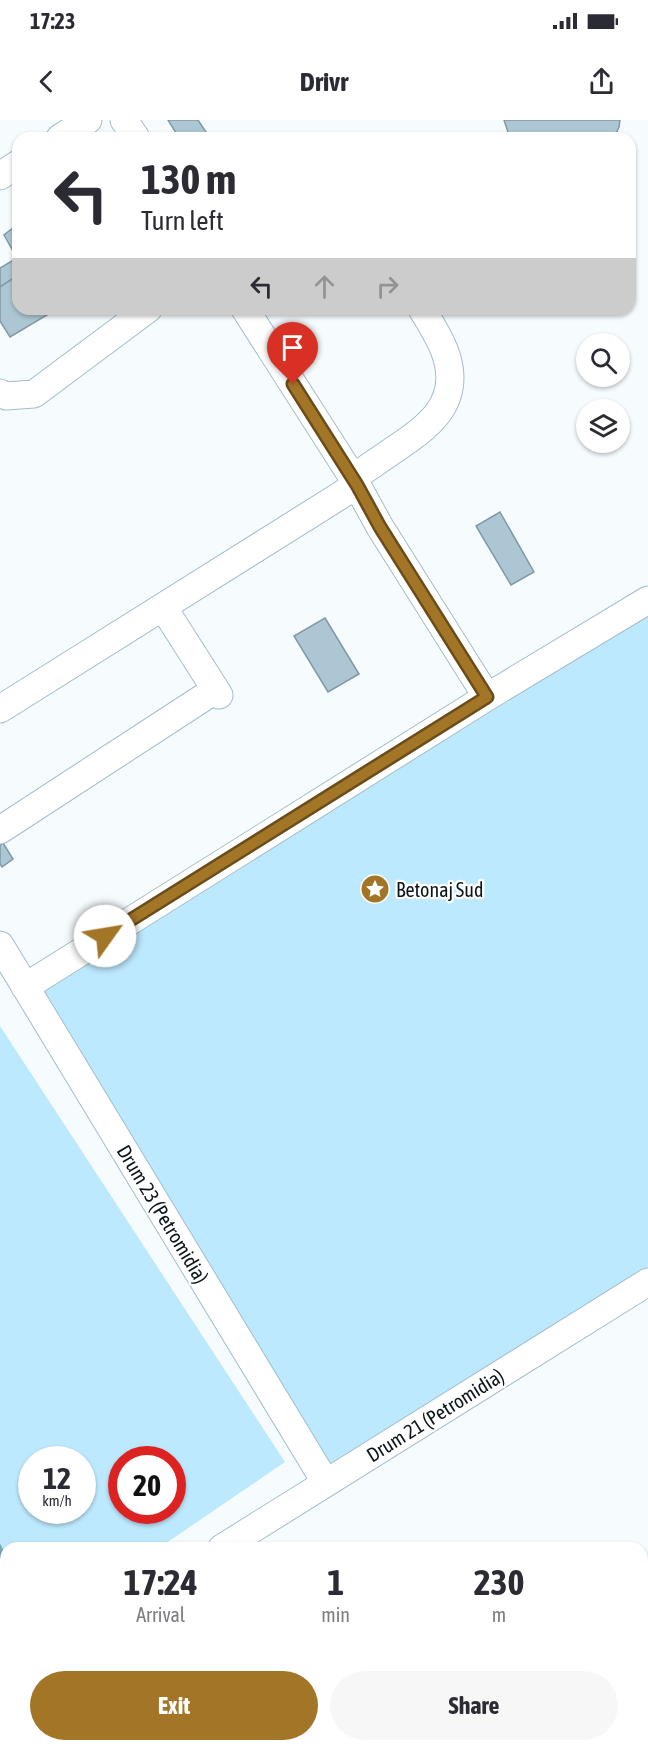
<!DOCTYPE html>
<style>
:root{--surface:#fff;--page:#f7f7f7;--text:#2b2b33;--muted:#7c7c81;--accent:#a27527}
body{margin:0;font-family:"Asap Condensed",sans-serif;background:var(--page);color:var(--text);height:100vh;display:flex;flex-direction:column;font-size:22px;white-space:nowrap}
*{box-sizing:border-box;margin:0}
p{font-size:20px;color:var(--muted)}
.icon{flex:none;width:33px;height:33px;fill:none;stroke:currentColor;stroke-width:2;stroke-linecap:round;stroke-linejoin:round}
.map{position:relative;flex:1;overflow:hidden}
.sheet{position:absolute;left:0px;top:1422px;width:648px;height:210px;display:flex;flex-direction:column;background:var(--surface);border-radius:18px 18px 0 0;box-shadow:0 2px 4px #0004}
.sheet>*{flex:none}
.guide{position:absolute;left:12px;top:12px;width:624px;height:183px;border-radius:18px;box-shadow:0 2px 4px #0004;background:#fff;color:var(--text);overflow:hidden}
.controls{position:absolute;left:576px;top:213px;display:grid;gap:12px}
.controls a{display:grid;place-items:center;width:54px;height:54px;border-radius:50%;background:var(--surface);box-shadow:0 2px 4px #0004;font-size:30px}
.speed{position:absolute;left:18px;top:1326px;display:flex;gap:12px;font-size:30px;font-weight:700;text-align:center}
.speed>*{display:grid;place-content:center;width:78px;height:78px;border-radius:50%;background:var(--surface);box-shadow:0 2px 4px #0004;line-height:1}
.speed small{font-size:15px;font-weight:400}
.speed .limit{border:9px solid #d22;background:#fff;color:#111}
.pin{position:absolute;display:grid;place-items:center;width:51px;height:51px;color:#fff;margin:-62px -26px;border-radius:50% 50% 50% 0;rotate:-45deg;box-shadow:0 0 6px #0007}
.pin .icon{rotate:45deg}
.me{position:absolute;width:66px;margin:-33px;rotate:58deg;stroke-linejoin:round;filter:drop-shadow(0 0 4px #0008)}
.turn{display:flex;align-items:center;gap:21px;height:126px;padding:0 30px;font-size:27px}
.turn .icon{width:78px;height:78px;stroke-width:2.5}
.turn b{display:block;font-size:42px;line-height:51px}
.lanes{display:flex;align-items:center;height:57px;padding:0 30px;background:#0003;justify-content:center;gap:30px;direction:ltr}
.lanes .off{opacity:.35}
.eta{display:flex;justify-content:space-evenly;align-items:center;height:102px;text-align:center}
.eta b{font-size:36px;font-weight:700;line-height:42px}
.action{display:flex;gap:12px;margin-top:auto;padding:12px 30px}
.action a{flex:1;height:69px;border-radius:36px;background:var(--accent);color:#fff;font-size:24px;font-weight:700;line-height:69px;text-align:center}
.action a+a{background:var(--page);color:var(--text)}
.status{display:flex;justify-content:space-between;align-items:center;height:42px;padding:0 30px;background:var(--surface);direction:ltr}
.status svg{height:16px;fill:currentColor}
header{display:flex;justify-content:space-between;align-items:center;height:78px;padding:0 30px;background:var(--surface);font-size:27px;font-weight:700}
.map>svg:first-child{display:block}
</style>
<div class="status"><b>17:23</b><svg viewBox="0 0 49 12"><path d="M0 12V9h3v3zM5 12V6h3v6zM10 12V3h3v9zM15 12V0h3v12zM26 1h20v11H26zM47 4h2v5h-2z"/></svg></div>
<header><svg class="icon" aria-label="back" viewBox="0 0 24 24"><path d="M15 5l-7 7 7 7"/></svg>Drivr<svg class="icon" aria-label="share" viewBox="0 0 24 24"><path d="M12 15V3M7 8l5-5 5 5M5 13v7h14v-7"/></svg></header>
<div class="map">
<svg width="648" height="1632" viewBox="0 0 648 1632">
<rect width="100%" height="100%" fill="#f6fbfe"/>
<path fill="#bde9fe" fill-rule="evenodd" d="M648 482V1162L326 1363 25 867Z
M0 906 285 1342 159 1428H6V1436L0 1423ZM32 1340H82V1390H32ZM122 1340H172V1390H122Z
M6 1567V1626H277L281 1632H0V1569Z"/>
<path fill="#7da8bc" d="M0 1423 6 1436V1567L0 1569Z"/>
<path fill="#acc7d3" stroke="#8099a5" stroke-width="1.5" d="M168 0H198L208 15 202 18H179Z
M504 0H620L619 7 614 18H510Z
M18 104V155L0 167V148L17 138 4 115Z
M18 155V189H57L10 217 0 201V167Z
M500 392 534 452 511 465 476 406Z
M325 498 359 554 328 572 294 516Z
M3 723 13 739 2 747 0 744V725Z"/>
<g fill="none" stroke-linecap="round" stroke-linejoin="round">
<g stroke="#a3bdc9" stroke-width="29">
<path id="minor" d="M124 0 136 18
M60 18 88 0
M0 56 18 44
M245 189 353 358 380 407 487 577
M0 273 6 276 34 274 148 189
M353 358C367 348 381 339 395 329 428 307 460 284 447 238 442 220 431 205 422 189
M163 487 219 575
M0 589 357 365
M0 710 215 570
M0 825 326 1363
M25 867 487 577 648 480
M222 1428 648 1162
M324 1626 328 1632"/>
</g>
<use href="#minor" stroke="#fff" stroke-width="27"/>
<path stroke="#6a7276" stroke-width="4.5" d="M647 1632 648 1631"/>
</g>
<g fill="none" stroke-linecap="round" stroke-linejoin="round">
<g stroke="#694c19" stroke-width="15">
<path id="route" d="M105 816 487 577 380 407 357 365 293 264"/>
</g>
<use href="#route" stroke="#a27527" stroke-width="10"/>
</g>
<defs>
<g id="sight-disc" transform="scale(1.5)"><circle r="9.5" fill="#a27527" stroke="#fff"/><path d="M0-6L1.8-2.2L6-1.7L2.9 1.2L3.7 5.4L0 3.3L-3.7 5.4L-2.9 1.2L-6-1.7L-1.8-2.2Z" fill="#fff"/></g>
</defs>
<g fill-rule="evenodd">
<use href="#sight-disc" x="375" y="769"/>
</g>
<g text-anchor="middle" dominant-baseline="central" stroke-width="4.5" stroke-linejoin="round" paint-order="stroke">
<g font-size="20" fill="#0b1519" stroke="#fff" text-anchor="start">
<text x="396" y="769">Betonaj Sud</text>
</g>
<g font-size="20" fill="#0b1519" stroke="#fff">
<text transform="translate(163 1094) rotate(59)">Drum 23 (Petromidia)</text>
<text transform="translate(435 1295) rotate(-32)">Drum 21 (Petromidia)</text>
</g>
</g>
</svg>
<div class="controls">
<a><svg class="icon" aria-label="search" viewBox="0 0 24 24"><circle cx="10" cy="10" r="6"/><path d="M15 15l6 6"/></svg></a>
<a><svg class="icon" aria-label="layers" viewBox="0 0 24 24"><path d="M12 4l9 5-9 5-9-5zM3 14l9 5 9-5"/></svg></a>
</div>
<div class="speed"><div>12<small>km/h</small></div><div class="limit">20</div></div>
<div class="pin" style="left:293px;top:264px;background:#d93025"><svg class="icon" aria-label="arrive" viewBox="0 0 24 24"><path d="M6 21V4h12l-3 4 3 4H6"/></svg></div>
<svg class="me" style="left:105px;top:816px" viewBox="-20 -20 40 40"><circle r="19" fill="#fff"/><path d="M0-13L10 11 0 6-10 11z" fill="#a27527"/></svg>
<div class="guide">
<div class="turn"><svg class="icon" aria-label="left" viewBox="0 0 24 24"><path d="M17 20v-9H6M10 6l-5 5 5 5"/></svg><div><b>130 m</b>Turn left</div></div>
<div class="lanes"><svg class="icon" aria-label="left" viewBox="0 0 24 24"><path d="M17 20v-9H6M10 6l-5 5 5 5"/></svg><svg class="icon off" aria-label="ahead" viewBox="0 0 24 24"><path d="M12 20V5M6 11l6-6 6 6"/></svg><svg class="icon off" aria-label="right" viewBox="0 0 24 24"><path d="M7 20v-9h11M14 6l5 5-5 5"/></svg></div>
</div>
<section class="sheet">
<div class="eta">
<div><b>17:24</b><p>Arrival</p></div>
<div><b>1</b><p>min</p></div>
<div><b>230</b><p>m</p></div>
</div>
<div class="action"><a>Exit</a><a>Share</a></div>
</section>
</div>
